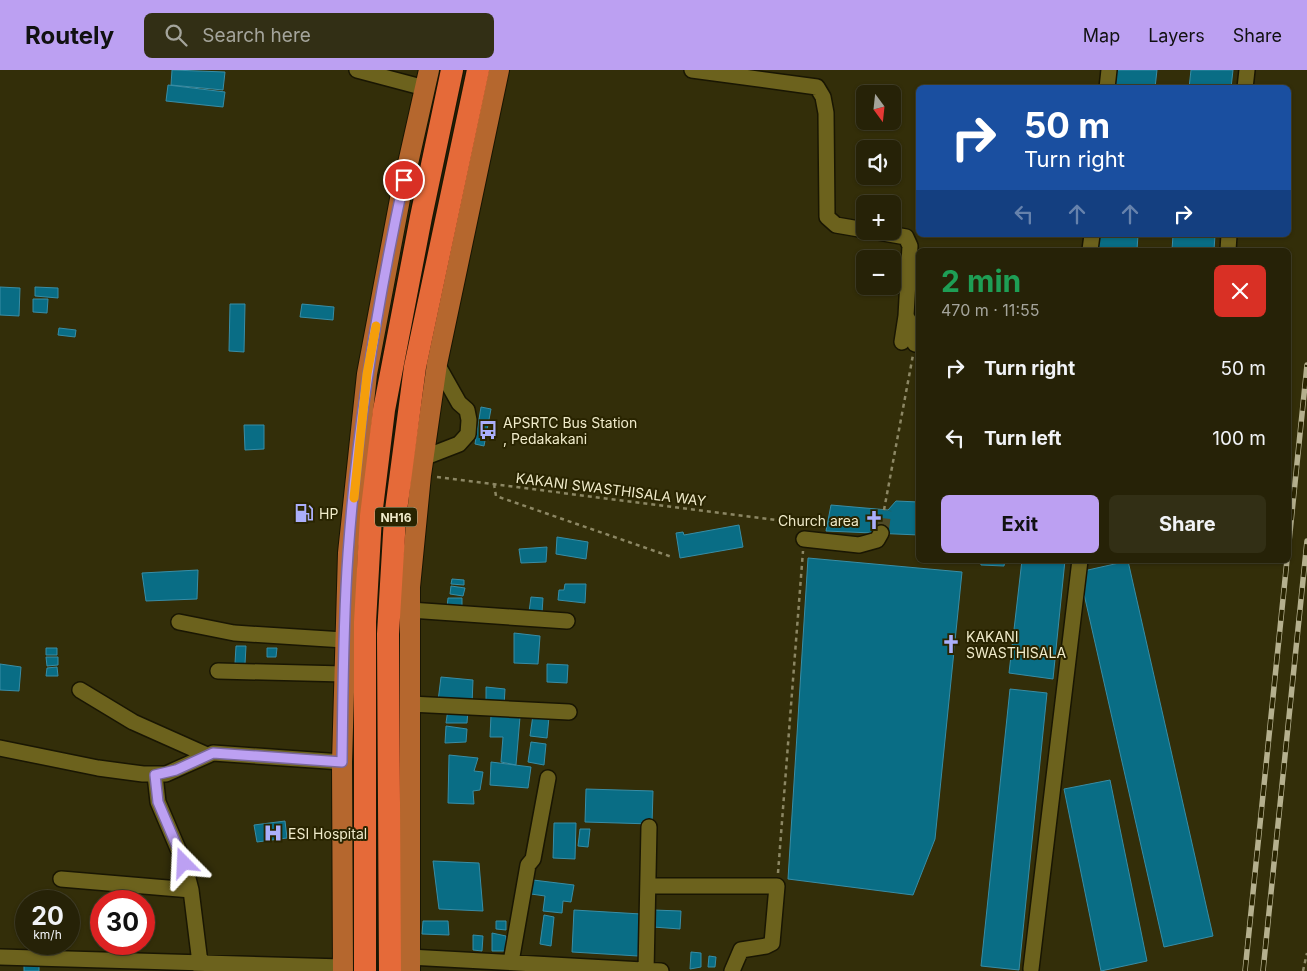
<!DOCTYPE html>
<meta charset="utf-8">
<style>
:root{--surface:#262207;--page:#322f15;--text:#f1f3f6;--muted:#a4a49b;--line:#423f28;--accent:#bca0f2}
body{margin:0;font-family:Inter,sans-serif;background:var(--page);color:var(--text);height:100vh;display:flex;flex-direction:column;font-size:19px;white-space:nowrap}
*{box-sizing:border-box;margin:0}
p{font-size:16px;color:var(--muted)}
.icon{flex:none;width:28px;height:28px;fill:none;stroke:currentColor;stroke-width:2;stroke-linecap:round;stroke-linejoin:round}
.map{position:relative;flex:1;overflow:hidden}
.panel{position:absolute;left:916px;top:178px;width:375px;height:315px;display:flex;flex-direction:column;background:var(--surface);border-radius:8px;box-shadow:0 1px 4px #0004,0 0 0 1px var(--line)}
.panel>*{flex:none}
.top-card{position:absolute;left:916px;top:15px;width:375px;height:152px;border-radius:8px;box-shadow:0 1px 4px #0004,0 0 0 1px var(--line);background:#1a4fa0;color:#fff;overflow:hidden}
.needle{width:32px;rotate:165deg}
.buttons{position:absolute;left:856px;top:15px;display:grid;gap:10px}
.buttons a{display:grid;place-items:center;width:45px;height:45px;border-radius:8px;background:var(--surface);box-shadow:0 1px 4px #0004,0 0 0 1px var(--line);font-size:25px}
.speed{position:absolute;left:15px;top:820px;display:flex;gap:10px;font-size:25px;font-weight:700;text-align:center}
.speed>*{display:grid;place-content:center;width:65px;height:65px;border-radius:50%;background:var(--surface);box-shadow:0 1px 4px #0004,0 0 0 1px var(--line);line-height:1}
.speed small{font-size:12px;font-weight:400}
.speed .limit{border:8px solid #d22;background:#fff;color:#111}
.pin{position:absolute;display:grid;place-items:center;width:42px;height:42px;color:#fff;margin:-21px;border:2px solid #fff;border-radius:50%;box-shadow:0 1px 5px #0007}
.me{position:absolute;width:55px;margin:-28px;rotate:339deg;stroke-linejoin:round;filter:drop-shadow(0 0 4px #0008)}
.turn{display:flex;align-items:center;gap:18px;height:105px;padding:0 25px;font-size:22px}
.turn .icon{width:65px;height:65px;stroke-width:2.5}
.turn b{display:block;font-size:35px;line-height:42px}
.lanes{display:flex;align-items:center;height:48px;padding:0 25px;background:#0003;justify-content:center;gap:25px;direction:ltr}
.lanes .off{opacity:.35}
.round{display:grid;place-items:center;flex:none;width:52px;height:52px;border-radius:8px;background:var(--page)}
.headline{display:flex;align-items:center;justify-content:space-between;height:85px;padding:0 25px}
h1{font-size:30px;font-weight:700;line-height:38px;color:#1e9e55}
.action{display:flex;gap:10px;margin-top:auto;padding:10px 25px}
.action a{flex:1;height:58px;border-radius:8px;background:var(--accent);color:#111;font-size:20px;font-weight:700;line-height:58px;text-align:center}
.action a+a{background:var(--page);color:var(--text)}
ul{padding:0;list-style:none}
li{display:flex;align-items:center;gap:15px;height:70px;padding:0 25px}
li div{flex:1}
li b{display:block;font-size:19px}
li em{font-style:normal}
header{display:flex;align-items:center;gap:30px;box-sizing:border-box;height:70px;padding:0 25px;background:var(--accent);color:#111}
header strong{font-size:24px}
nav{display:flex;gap:28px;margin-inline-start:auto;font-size:18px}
.search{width:350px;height:45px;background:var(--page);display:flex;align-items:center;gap:12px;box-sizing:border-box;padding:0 18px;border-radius:8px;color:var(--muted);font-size:19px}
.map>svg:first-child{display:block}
</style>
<header>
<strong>Routely</strong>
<div class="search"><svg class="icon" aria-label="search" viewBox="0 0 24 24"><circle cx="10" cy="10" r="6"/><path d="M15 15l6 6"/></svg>Search here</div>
<nav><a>Map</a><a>Layers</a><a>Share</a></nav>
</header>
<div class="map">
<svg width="1307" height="901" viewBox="0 0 1307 901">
<rect width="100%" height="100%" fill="#332e09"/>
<path fill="#096d85" stroke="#388da6" d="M172 0 225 2 223 20 171 15Z
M1115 0H1157L1155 18H1113Z
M1191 0H1233L1231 18H1189Z
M168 15 225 22 223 37 166 31Z
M1098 165H1138L1137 180H1096Z
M1173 165H1215L1214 180H1172Z
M0 217 20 218 19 246 0 245Z
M35 217 58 218V228L35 226Z
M33 229H48L47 243 33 242Z
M230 234H245L244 282 229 281Z
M302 234 334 237 333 250 300 247Z
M59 258 76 260 75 267 58 265Z
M481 337 491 339 484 376 475 374Z
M244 355H264V379L245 380Z
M896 431 919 432V465L826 461 831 435 888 440Z
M739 455 743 477 680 488 676 463 683 462 684 465Z
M557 467 588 472 586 489 556 484Z
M547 477 546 492 521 493 519 479Z
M808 488 962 502 935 769 913 825 788 809Z
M980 490H1005L1004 496 981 495Z
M1022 490H1065L1053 609 1009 603Z
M1128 491 1213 866 1164 877 1079 502Z
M198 500 197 529 146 531 142 503Z
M452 509 464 510V515L451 514Z
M565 514H586L585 533 558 530 559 520H564Z
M451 516 465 518 463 526 450 524Z
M531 527 543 528 542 543 529 542Z
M448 528H462V538H447Z
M514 563 540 566 538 594 514 593Z
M236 576H246L245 594 235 593Z
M46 578H57V585H46Z
M267 578H277L276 587H267Z
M46 587H58V595L47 596Z
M0 594 21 597 19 621 0 620Z
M547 594 568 595 567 613 547 612Z
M57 597 58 606H46L47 598Z
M441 607 473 610 472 634 438 631Z
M486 617 505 619 504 636 486 634Z
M1010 619 1047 623 1019 900 981 896Z
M448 639 468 640 467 653H446Z
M491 645 520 647 516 695 501 692 503 667H490Z
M533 645 549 647 547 668 530 666Z
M446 656 467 659 466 672 445 673Z
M531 672 546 674 544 695 528 692Z
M449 685 478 688 474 701 483 702 480 720 473 721 474 734 448 733Z
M491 692 531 697 528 718 490 715Z
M1110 710 1147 891 1101 901 1064 719Z
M586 719 653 721 652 754 585 752Z
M285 751 287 768 257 772 254 755Z
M554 753H576L575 789 553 788Z
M580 759H590L588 777 578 776Z
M433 791 479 793 483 841 439 839Z
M533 810 574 815 571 832 563 831 562 843 543 841 545 826 531 824Z
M574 840 641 844 638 886 572 882Z
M653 840 681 841 680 859 653 857Z
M544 845 554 847 551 876 540 874Z
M423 851H448L449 865 422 864Z
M496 851H506V860L496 859Z
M492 863 506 866V881H492Z
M473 865 483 866 482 881 473 880Z
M691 882 701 883V897L690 899Z
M709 886 716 887 715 897H708Z
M24 890H39V901H24Z"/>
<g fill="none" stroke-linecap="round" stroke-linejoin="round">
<path stroke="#4f4a26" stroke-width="15" stroke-dasharray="15 8" stroke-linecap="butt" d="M881 463 884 440"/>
<g stroke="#191603" stroke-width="18">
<path id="minor" d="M357 0 425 18
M692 0 817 17 823 27 826 43 827 147 836 155 865 160
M1107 18 1109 0
M1245 18 1247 0
M872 161 906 167 910 176 906 246 917 265 915 274
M1090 180 1092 165
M1228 180 1229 165
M902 272 906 246
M423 388 459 374 468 364 469 350 467 340 459 333 437 294
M804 469 859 475 877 470 881 463
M410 540 567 551
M179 552 234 563 344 570
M218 601 344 604
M80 620 133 652 207 685
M410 634 569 642
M0 678 98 698 143 704H166L213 683 342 692
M155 705 158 732 184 793 191 820 201 901
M61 809 191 820
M648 816H777L772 873 766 876 741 880 732 901
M0 887 343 897
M409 887 661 901
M511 892 528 795 533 789 548 708
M1031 899 1080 490
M646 901 649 757"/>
</g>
<g stroke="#191603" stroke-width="22">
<path id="major" d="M343 901 342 692 348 483 367 304 400 129 429 0
M410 901V517L421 405 437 294 499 0"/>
</g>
<g stroke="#191603" stroke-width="25">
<path id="highway" d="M365 901V552L371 446 384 340 421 147 452 0
M390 901 388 564 395 448 415 297 478 0"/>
</g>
<path stroke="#8c8764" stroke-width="2.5" stroke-dasharray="4 4" stroke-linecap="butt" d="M437 407 799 453 803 457
M494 414 496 426 672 487
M884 440 913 285
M778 803 803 481
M1303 901 1307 883"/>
<use href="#minor" stroke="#6c621d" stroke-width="15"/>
<use href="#major" stroke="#b5672e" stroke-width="20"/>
<use href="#highway" stroke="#e56a39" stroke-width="22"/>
<g stroke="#b5b08e" stroke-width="5.5">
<path id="rail" d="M1289 472 1307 295
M1245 901 1287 490
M1263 901 1307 471"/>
</g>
<use href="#rail" stroke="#292400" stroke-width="4" stroke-dasharray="11" stroke-linecap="butt"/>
</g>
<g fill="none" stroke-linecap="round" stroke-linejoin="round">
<g stroke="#7a689d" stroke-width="12">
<path id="route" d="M184 793 158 732 155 705 176 700 213 683 342 692C343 622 343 553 348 484 357 358 377 233 404 110"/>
</g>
<use href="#route" stroke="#bca0f2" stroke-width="9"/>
<path stroke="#f59e0b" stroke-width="9" d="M354 428 367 304 376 256"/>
</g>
<defs>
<g id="bus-bare" transform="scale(1.5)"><path d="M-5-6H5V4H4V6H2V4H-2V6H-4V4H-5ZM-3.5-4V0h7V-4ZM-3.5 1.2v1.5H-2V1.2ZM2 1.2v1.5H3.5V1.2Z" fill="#abaffb" stroke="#292400" stroke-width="2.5" paint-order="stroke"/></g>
<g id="fuel-bare" transform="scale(1.5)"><path d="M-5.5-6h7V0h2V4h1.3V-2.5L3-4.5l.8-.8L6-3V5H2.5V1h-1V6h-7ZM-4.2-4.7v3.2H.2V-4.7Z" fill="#abaffb" stroke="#292400" stroke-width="2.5" paint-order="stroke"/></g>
<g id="church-bare" transform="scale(1.5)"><path d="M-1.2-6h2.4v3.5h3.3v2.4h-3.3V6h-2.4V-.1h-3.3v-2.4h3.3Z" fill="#abaffb" stroke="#292400" stroke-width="2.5" paint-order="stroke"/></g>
<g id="hospital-bare" transform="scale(1.5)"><path d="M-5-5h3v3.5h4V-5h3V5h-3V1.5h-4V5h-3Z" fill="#abaffb" stroke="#292400" stroke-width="2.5" paint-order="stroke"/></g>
</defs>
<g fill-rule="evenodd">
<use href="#bus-bare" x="488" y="360"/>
<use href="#fuel-bare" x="304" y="443"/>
<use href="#church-bare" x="874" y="450"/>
<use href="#church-bare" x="951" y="574"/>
<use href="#hospital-bare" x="273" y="763"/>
</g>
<g text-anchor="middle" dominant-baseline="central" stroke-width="4" stroke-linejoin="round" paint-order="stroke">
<rect fill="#292400" stroke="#b4af8d" stroke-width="1" x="375" y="437.5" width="42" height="19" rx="4"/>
<g font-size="12" font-weight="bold" fill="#f0ebca">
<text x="396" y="447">NH16</text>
</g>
<g font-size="14" fill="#f0ebca" stroke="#292400" text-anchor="start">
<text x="503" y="352">APSRTC Bus Station<tspan x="503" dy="16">, Pedakakani</tspan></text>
<text x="319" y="443">HP</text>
<text x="859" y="450" text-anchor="end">Church area</text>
<text x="966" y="566">KAKANI<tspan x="966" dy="16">SWASTHISALA</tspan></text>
<text x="288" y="763">ESI Hospital</text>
</g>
<g font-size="14" fill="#f0ebca" stroke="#292400">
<text transform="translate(611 419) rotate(7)">KAKANI SWASTHISALA WAY</text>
</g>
</g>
</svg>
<div class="buttons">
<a><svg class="needle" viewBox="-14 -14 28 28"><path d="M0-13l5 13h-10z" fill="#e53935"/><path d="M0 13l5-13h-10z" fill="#a4a49b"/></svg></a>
<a><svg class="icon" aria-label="sound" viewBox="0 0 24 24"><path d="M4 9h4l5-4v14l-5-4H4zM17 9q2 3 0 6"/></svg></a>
<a>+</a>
<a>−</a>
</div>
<div class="speed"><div>20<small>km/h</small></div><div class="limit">30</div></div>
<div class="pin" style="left:404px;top:110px;background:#d93025"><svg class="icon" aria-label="arrive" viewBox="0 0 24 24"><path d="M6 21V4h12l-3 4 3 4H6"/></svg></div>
<svg class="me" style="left:184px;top:793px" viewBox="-20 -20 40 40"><path d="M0-17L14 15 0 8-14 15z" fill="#bca0f2" stroke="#fff" stroke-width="4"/></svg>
<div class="top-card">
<div class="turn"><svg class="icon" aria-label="right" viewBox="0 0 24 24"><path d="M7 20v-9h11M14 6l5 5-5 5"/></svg><div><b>50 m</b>Turn right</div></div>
<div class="lanes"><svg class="icon off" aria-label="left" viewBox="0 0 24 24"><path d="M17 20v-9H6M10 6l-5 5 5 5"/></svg><svg class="icon off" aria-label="ahead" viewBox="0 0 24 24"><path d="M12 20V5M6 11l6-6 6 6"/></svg><svg class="icon off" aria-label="ahead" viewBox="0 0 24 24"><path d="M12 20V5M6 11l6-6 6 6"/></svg><svg class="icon" aria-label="right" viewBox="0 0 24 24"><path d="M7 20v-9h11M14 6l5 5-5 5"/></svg></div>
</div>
<section class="panel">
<div class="headline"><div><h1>2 min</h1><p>470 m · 11:55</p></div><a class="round" style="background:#d93025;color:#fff"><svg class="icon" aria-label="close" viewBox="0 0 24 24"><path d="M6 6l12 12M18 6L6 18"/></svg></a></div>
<ul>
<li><svg class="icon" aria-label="right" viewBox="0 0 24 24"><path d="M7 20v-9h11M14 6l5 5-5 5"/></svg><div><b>Turn right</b></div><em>50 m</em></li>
<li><svg class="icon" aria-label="left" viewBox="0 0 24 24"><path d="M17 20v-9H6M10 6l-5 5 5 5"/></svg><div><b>Turn left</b></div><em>100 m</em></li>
</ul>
<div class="action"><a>Exit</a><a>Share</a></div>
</section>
</div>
